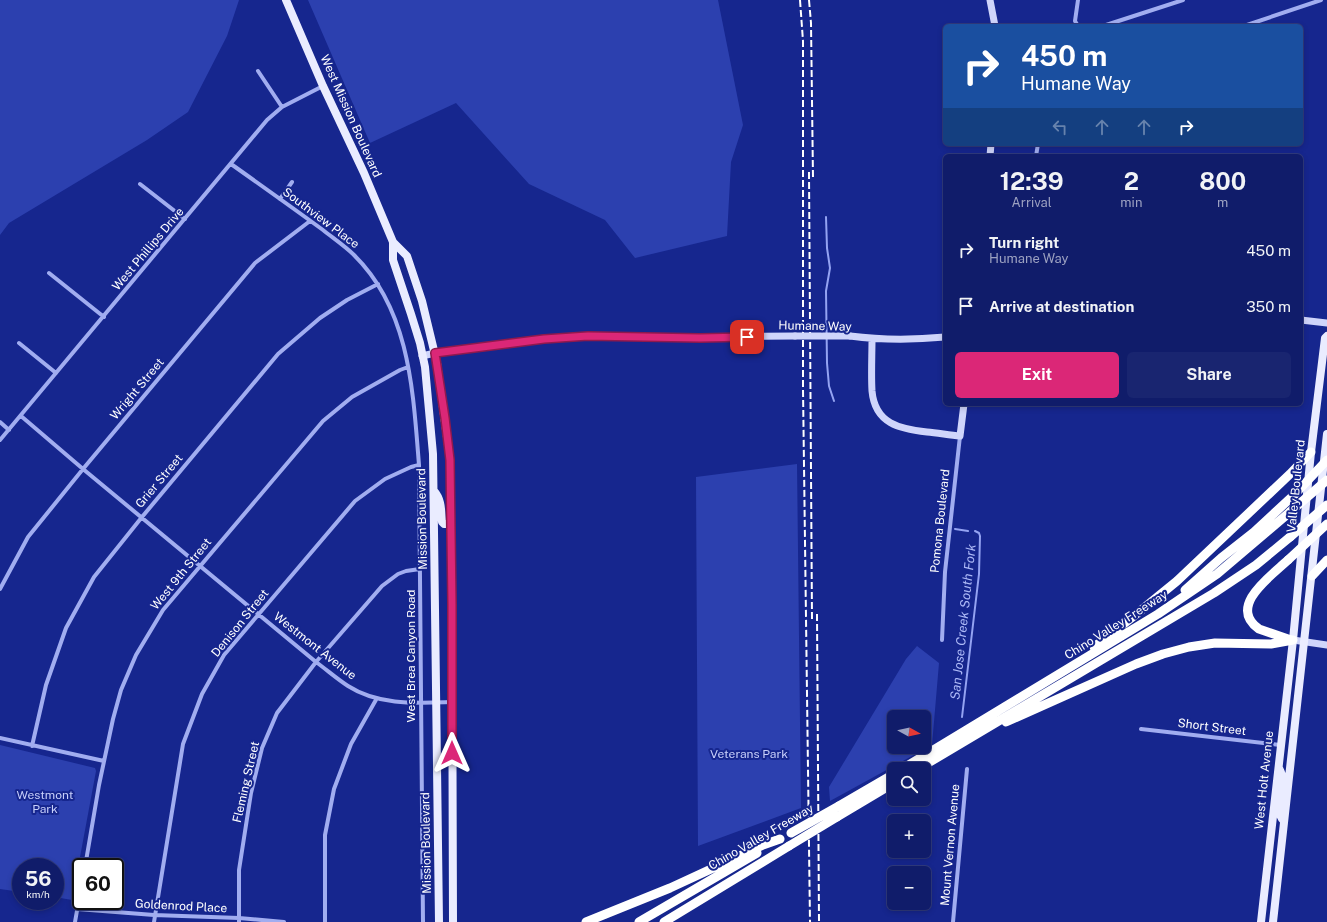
<!DOCTYPE html>
<meta charset="utf-8">
<style>
:root{--surface:#101c6a;--page:#192570;--text:#f1f3f6;--muted:#9ca1c1;--line:#303a7e;--accent:#db2777}
body{margin:0;font-family:"Public Sans",sans-serif;background:var(--page);color:var(--text);height:100vh;display:flex;flex-direction:column;font-size:15px;white-space:nowrap}
*{box-sizing:border-box;margin:0}
p{font-size:13px;color:var(--muted)}
.icon{flex:none;width:22px;height:22px;fill:none;stroke:currentColor;stroke-width:2;stroke-linecap:round;stroke-linejoin:round}
.map{position:relative;flex:1;overflow:hidden}
.details{position:absolute;left:943px;top:154px;width:360px;height:252px;display:flex;flex-direction:column;background:var(--surface);border-radius:6px;box-shadow:0 2px 6px #0003,0 0 0 1px var(--line)}
.details>*{flex:none}
.hud{position:absolute;left:943px;top:24px;width:360px;height:122px;border-radius:6px;box-shadow:0 2px 6px #0003,0 0 0 1px var(--line);background:#1a4fa0;color:#fff;overflow:hidden}
.needle{width:26px;rotate:98deg}
.fabs{position:absolute;left:887px;top:710px;display:grid;gap:8px}
.fabs a{display:grid;place-items:center;width:44px;height:44px;border-radius:6px;background:var(--surface);box-shadow:0 2px 6px #0003,0 0 0 1px var(--line);font-size:20px}
.speed{position:absolute;left:12px;top:858px;display:flex;gap:8px;font-size:20px;font-weight:700;text-align:center}
.speed>*{display:grid;place-content:center;width:52px;height:52px;border-radius:50%;background:var(--surface);box-shadow:0 2px 6px #0003,0 0 0 1px var(--line);line-height:1}
.speed small{font-size:10px;font-weight:400}
.speed .limit{border:2px solid #111;border-radius:6px;background:#fff;color:#111}
.pin{position:absolute;display:grid;place-items:center;width:34px;height:34px;color:#fff;margin:-17px;border-radius:8px;box-shadow:0 2px 6px #0006}
.me{position:absolute;width:44px;margin:-22px;rotate:0deg;stroke-linejoin:round;filter:drop-shadow(0 0 3px #0008)}
.turn{display:flex;align-items:center;gap:14px;height:84px;padding:0 12px;font-size:18px}
.turn .icon{width:52px;height:52px;stroke-width:2.5}
.turn b{display:block;font-size:28px;line-height:34px}
.lanes{display:flex;align-items:center;height:38px;padding:0 12px;background:#0003;justify-content:center;gap:20px;direction:ltr}
.lanes .off{opacity:.35}
.eta{display:flex;justify-content:space-evenly;align-items:center;height:68px;text-align:center}
.eta b{font-size:24px;font-weight:700;line-height:28px}
.button{display:flex;gap:8px;margin-top:auto;padding:8px 12px}
.button a{flex:1;height:46px;border-radius:6px;background:var(--accent);color:#fff;font-size:16px;font-weight:700;line-height:46px;text-align:center}
.button a+a{background:var(--page);color:var(--text)}
ul{padding:0;list-style:none}
li{display:flex;align-items:center;gap:12px;height:56px;padding:0 12px}
li div{flex:1}
li b{display:block;font-size:15px}
li em{font-style:normal}
.map>svg:first-child{display:block}
</style>
<div class="map">
<svg width="1327" height="922" viewBox="0 0 1327 922">
<rect width="100%" height="100%" fill="#16268e"/>
<path fill="#2c40af" fill-rule="evenodd" d="M0 0H239L227 36 188 112 147 140 9 223 0 235Z
M308 0H718L743 125 731 162 727 236 635 258 605 220 529 184 456 103 370 143Z
M797 464 801 808 698 846 696 477Z
M917 646 939 663 932 745 830 801 829 787 906 659ZM894 717H924V747H894Z
M0 745 95 768 96 771 72 900 55 897V867H21V892L0 889Z"/>
<g fill="none" stroke-linecap="round" stroke-linejoin="round">
<path stroke="#94a3f2" stroke-width="2" d="M826 217 827 248 830 268 826 291 827 363 829 386 834 401
M955 529 968 531
M962 717 979 574 980 536 979 533 975 531"/>
<path stroke="#a1adf0" stroke-width="4" d="M1078 26 1075 21 1078 0
M1103 26 1183 0
M1244 26 1321 0
M258 71 282 107
M1036 156 1038 144
M231 164C262 186 293 208 323 230 333 238 345 246 354 255 410 310 413 391 419 465L423 922
M140 184 185 219
M280 199 292 182
M49 273 104 317
M19 343 56 373
M21 416 83 469 316 662C327 670 337 679 348 686 379 706 418 703 452 702
M0 422 9 430
M0 440 267 120 282 107 323 86
M0 589 28 537 83 469 255 263 310 221
M942 640 945 572 960 436
M1141 729 1280 745
M0 738 104 761
M32 746 46 685 66 628 94 577 142 517 278 354 320 318 347 300 378 284
M85 867 99 785 113 719 121 690 136 655 163 610 323 421 352 397 400 370 408 367
M77 909 154 915 239 918 284 922
M75 922 81 888
M154 922 183 744 202 694 224 655 355 501 385 479 411 467 419 465
M239 922V870L251 793 262 748 277 713 316 662 382 586 398 574 406 571 420 569
M325 922V835L334 789 351 744 377 698
M953 922 967 769"/>
<path stroke="#cfd5fb" stroke-width="7" d="M990 0 995 26
M990 156 991 144
M1301 320 1327 323
M850 336C881 340 913 340 945 337
M872 339C872 356 871 374 872 391 875 424 900 429 927 432 938 433 949 435 960 436L964 404
M422 356 435 353 498 345 544 339 588 336 700 337 795 336
M1293 640 1327 645"/>
<path stroke="#eaecff" stroke-width="8" d="M286 0 323 86 364 173 393 242 407 256 422 301 437 363 450 460 452 604 453 922
M393 242V260L411 314 420 343 425 367 433 454 439 922
M434 491C442 500 441 511 442 522L444 524H451
M1279 768C1281 772 1283 776 1283 780 1282 793 1274 812 1284 821
M1261 922 1293 640 1311 452 1325 338 1327 336
M1273 922 1327 434"/>
<path stroke="#fff" stroke-width="9" d="M1288 560C1271 576 1227 606 1259 629L1291 640
M1312 576 1327 560
M1185 590 1221 558 1254 532 1295 494
M1094 647 1139 612 1177 581 1290 474 1311 452
M1006 722 1136 664 1163 654 1189 647 1215 643 1271 644 1293 640
M902 769 1158 614 1217 574 1290 512
M918 769 1214 593 1256 565 1290 537
M839 806 894 774
M837 817 894 783
M586 922 670 888 763 845 780 839
M639 922 757 853
M664 922 789 846"/>
<path stroke="#fff" stroke-width="2" stroke-dasharray="7 3" stroke-linecap="butt" d="M800 0 803 41V389L810 922
M809 0 811 23 813 178
M809 172 812 622
M817 614 819 922"/>
<path stroke="#cfd5fb" stroke-width="7" d="M795 336H850"/>
<path stroke="#fff" stroke-width="9" d="M1295 494 1327 460
M1290 512 1327 480
M1290 537 1327 505
M1288 560 1327 524
M791 833 839 806
M789 846 837 817"/>
</g>
<g fill="none" stroke-linecap="round" stroke-linejoin="round">
<g stroke="#8e194d" stroke-width="10">
<path id="route" d="M452 753V604L450 460 445 418 435 353 544 339 588 336 700 338 747 337"/>
</g>
<use href="#route" stroke="#db2777" stroke-width="7"/>
</g>
<g text-anchor="middle" dominant-baseline="central" stroke-width="4" stroke-linejoin="round" paint-order="stroke">
<g font-size="12" fill="#fff" stroke="#16268e">
<text transform="translate(351 116) rotate(66)">West Mission Boulevard</text>
<text transform="translate(321 218) rotate(37)">Southview Place</text>
<text transform="translate(148 249) rotate(-50)">West Phillips Drive</text>
<text transform="translate(815 326) rotate(1)">Humane Way</text>
<text transform="translate(137 389) rotate(-50)">Wright Street</text>
<text transform="translate(159 481) rotate(-50)">Grier Street</text>
<text transform="translate(1296 486) rotate(-84)">Valley Boulevard</text>
<text transform="translate(422 519) rotate(-91)">Mission Boulevard</text>
<text transform="translate(940 521) rotate(-84)">Pomona Boulevard</text>
<text transform="translate(181 574) rotate(-51)">West 9th Street</text>
<text transform="translate(240 623) rotate(-51)">Denison Street</text>
<text transform="translate(1116 625) rotate(-32)">Chino Valley Freeway</text>
<text transform="translate(315 646) rotate(38)">Westmont Avenue</text>
<text transform="translate(411 656) rotate(-90)">West Brea Canyon Road</text>
<text transform="translate(1212 727) rotate(7)">Short Street</text>
<text transform="translate(1264 780) rotate(-84)">West Holt Avenue</text>
<text transform="translate(246 782) rotate(-77)">Fleming Street</text>
<text transform="translate(761 837) rotate(-30)">Chino Valley Freeway</text>
<text transform="translate(426 843) rotate(-91)">Mission Boulevard</text>
<text transform="translate(950 845) rotate(-85)">Mount Vernon Avenue</text>
<text transform="translate(181 906) rotate(3)">Goldenrod Place</text>
</g>
<g font-size="12" fill="#c8d0fb" stroke="#16268e">
<text x="749" y="754">Veterans Park</text>
<text x="45" y="795">Westmont<tspan x="45" dy="14">Park</tspan></text>
</g>
<g font-size="13" font-style="italic" fill="#adb9f7" stroke="#16268e">
<text transform="translate(963 622) rotate(-84)">San Jose Creek South Fork</text>
</g>
</g>
</svg>
<div class="fabs">
<a><svg class="needle" viewBox="-14 -14 28 28"><path d="M0-13l5 13h-10z" fill="#e53935"/><path d="M0 13l5-13h-10z" fill="#9ca1c1"/></svg></a>
<a><svg class="icon" aria-label="search" viewBox="0 0 24 24"><circle cx="10" cy="10" r="6"/><path d="M15 15l6 6"/></svg></a>
<a>+</a>
<a>−</a>
</div>
<div class="speed"><div>56<small>km/h</small></div><div class="limit">60</div></div>
<div class="pin" style="left:747px;top:337px;background:#d93025"><svg class="icon" aria-label="arrive" viewBox="0 0 24 24"><path d="M6 21V4h12l-3 4 3 4H6"/></svg></div>
<svg class="me" style="left:452px;top:753px" viewBox="-20 -20 40 40"><path d="M0-17L14 15 0 8-14 15z" fill="#db2777" stroke="#fff" stroke-width="4"/></svg>
<div class="hud">
<div class="turn"><svg class="icon" aria-label="right" viewBox="0 0 24 24"><path d="M7 20v-9h11M14 6l5 5-5 5"/></svg><div><b>450 m</b>Humane Way</div></div>
<div class="lanes"><svg class="icon off" aria-label="left" viewBox="0 0 24 24"><path d="M17 20v-9H6M10 6l-5 5 5 5"/></svg><svg class="icon off" aria-label="ahead" viewBox="0 0 24 24"><path d="M12 20V5M6 11l6-6 6 6"/></svg><svg class="icon off" aria-label="ahead" viewBox="0 0 24 24"><path d="M12 20V5M6 11l6-6 6 6"/></svg><svg class="icon" aria-label="right" viewBox="0 0 24 24"><path d="M7 20v-9h11M14 6l5 5-5 5"/></svg></div>
</div>
<section class="details">
<div class="eta">
<div><b>12:39</b><p>Arrival</p></div>
<div><b>2</b><p>min</p></div>
<div><b>800</b><p>m</p></div>
</div>
<ul>
<li><svg class="icon" aria-label="right" viewBox="0 0 24 24"><path d="M7 20v-9h11M14 6l5 5-5 5"/></svg><div><b>Turn right</b><p>Humane Way</p></div><em>450 m</em></li>
<li><svg class="icon" aria-label="arrive" viewBox="0 0 24 24"><path d="M6 21V4h12l-3 4 3 4H6"/></svg><div><b>Arrive at destination</b></div><em>350 m</em></li>
</ul>
<div class="button"><a>Exit</a><a>Share</a></div>
</section>
</div>
